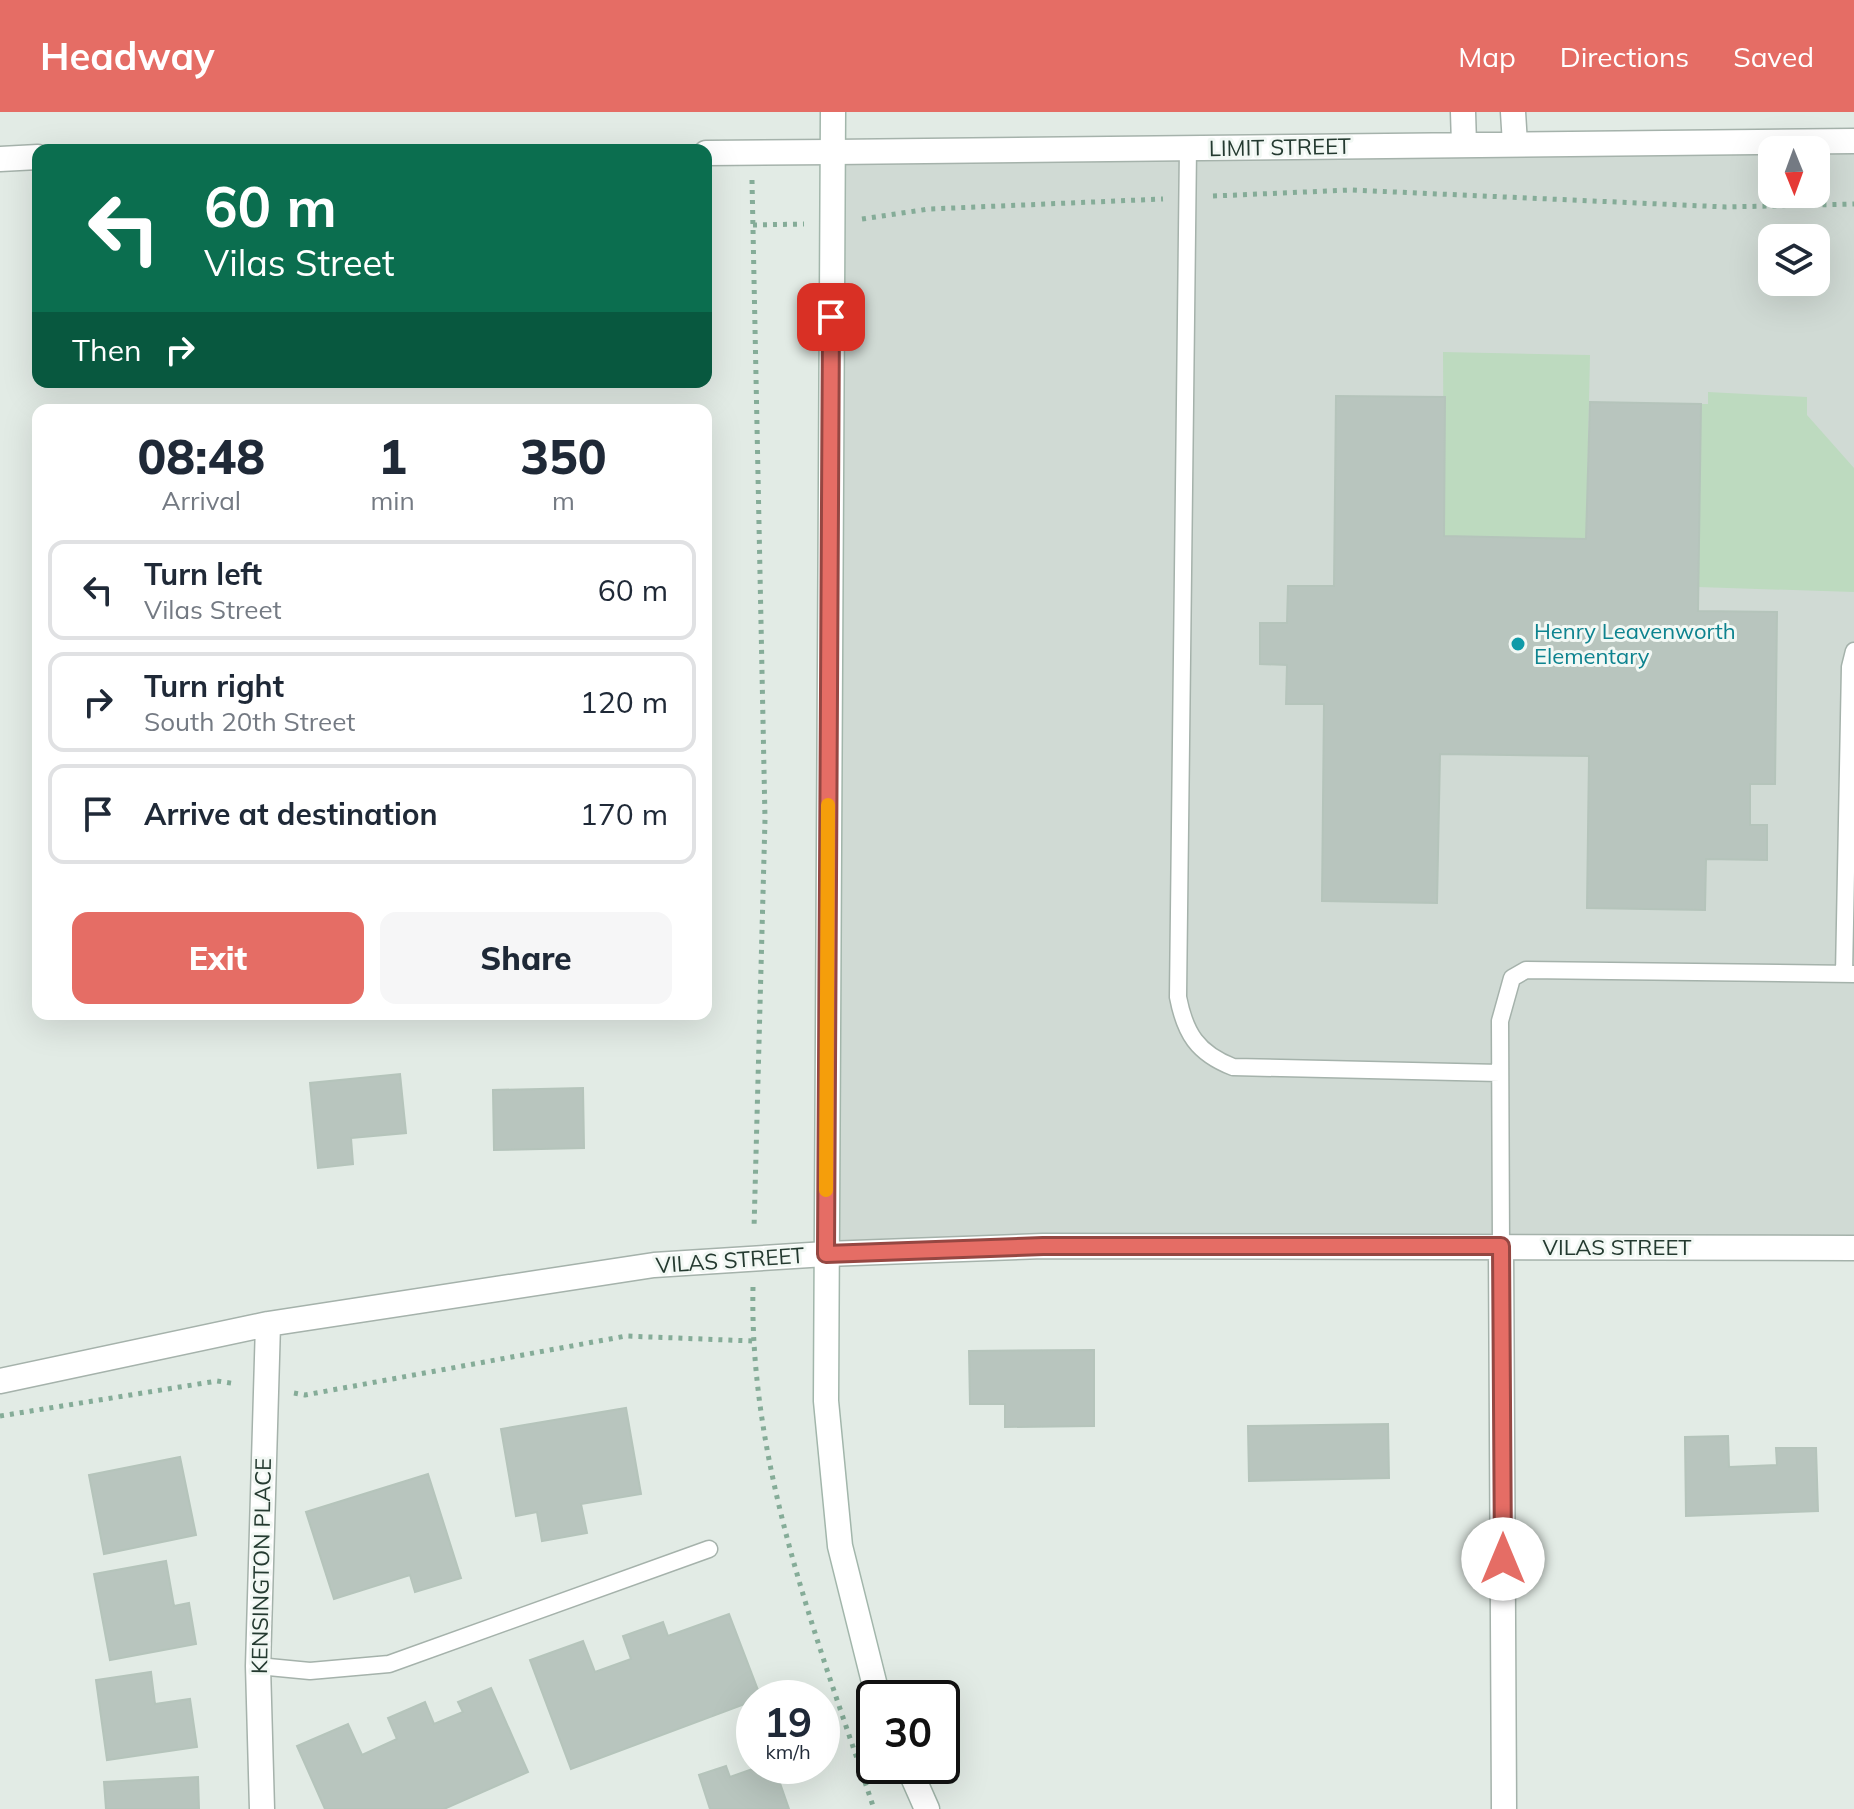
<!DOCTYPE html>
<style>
:root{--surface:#fff;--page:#f6f6f7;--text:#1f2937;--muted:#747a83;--line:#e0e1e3;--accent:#e56d65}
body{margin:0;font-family:Mulish,sans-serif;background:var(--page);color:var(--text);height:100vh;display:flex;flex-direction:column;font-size:30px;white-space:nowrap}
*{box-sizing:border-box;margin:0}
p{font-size:26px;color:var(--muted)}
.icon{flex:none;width:44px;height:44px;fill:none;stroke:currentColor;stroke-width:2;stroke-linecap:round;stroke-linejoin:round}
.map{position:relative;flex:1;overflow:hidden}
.sheet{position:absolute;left:32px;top:292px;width:680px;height:616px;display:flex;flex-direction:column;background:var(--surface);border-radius:16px;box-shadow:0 8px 32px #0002}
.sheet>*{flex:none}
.banner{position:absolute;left:32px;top:32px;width:680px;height:244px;border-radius:16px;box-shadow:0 8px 32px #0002;background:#0b6e4f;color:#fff;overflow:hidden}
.needle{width:52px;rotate:179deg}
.controls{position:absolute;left:1758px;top:24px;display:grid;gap:16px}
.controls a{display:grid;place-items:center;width:72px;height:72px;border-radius:16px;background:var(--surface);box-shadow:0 8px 32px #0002;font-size:40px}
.speed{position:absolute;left:736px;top:1568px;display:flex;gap:16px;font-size:40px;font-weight:700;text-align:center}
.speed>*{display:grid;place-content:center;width:104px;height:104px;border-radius:50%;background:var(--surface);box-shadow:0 8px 32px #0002;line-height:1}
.speed small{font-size:20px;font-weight:400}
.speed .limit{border:4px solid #111;border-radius:12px;background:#fff;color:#111}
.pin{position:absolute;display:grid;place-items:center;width:68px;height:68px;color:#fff;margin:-34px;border-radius:16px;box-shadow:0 4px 12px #0006}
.me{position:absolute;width:88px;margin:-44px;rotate:0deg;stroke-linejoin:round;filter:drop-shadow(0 0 6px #0008)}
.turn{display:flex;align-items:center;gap:28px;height:168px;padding:0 40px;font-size:36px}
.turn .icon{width:104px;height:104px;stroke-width:2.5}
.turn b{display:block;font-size:56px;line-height:68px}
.then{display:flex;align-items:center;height:76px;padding:0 40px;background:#0003;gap:16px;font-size:30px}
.eta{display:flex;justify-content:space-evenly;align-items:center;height:136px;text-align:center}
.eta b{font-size:48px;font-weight:800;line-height:56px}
.cta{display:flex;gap:16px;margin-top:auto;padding:16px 40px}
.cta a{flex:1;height:92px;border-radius:16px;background:var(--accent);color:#fff;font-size:32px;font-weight:800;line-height:92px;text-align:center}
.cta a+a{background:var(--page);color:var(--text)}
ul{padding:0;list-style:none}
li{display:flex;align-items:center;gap:24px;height:100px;margin:0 16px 12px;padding:0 24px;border:4px solid var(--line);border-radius:16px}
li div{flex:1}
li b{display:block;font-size:30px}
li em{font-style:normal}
header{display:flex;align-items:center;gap:48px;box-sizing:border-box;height:112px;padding:0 40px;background:var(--accent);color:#fff}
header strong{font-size:38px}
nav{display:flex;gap:44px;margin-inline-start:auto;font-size:28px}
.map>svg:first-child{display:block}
</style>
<header>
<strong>Headway</strong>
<nav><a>Map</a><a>Directions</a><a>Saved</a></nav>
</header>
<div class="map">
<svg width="1854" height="1697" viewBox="0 0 1854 1697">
<rect width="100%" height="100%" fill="#e2ebe5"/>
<path fill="#d0dad4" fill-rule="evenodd" d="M1854 29V1136L826 1142 833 40ZM1772 38H1816V82H1772ZM1772 126H1816V170H1772Z"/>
<path fill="#bddabf" d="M1443 240 1590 243 1586 427 1444 424Z
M1708 280 1807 285V303L1854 356V480L1698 475 1701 292H1708Z"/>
<path fill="#b8c5be" stroke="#b5c4bb" stroke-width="2" d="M1336 284 1445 285 1444 424 1586 427 1590 290 1701 292 1698 499 1777 500 1775 672H1750V713H1767V748L1706 747 1705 798 1587 796 1589 644 1440 642 1437 791 1322 789 1324 592H1286L1287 553 1260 552V511H1287L1288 474H1334Z
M400 962 406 1021 351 1026 353 1052 318 1056 310 971Z
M583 976 584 1036 494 1038 493 978Z
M1094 1238V1314L1005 1315V1292H970L969 1239Z
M626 1296 641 1382 581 1392 587 1421 542 1429 537 1400 516 1404 501 1317Z
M1388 1312 1389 1366 1249 1369 1248 1314Z
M1728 1324 1729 1355 1777 1353 1776 1336H1816L1818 1399 1686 1404 1685 1325Z
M180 1345 196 1423 104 1442 89 1363Z
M428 1362 461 1466 415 1480 410 1463 334 1487 306 1400Z
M166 1449 174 1494 189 1491 196 1532 110 1548 94 1462Z
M729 1502 761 1586 571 1657 530 1548 583 1529 595 1560 631 1547 623 1524 663 1510 668 1524Z
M151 1560 155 1592 190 1587 197 1635 107 1648 96 1568Z
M491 1576 528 1660 444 1697H325L297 1634 348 1612 362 1643 397 1627 388 1606 425 1590 434 1612 463 1600 458 1590Z
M726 1654 730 1665 761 1654H774L789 1697H710L699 1663Z
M198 1665 199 1697H106L104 1670Z"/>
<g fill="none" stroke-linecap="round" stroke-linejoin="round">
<g stroke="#a5b2ab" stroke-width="19">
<path id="service" d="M1188 36 1178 885C1185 921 1197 941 1233 955L1500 961
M1844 862 1850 555 1854 539
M1501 1134 1500 909 1512 866 1526 858 1854 862
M258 1554 310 1559 389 1552 709 1437"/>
</g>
<g stroke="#a5b2ab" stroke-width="27">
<path id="minor" d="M1463 0 1464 32
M1513 0 1515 32
M833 40 1854 29
M1501 1134 1504 1697
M0 1269 268 1212 654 1153 826 1142 1043 1134 1854 1136
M262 1697 258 1554 268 1212"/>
</g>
<g stroke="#a5b2ab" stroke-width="27">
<path id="tertiary" d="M706 41 833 40
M0 47 38 45"/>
</g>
<g stroke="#a2b6ab" stroke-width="27">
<path id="secondary" d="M833 0 826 1289 840 1434 878 1586
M908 1654 927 1697"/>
</g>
<path stroke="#85ac98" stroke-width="5" stroke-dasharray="4 6" stroke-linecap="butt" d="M752 68 765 707 754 1117
M1213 84 1351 78 1726 95 1854 92
M862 107 929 97 1163 87
M753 113 804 112
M753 1175C749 1356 818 1528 874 1697
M294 1281 305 1283 626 1224 752 1229
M0 1304 217 1269 237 1272"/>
<use href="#service" stroke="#fff" stroke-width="16"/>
<use href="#minor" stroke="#fff" stroke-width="24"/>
<use href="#tertiary" stroke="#fff" stroke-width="24"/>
<use href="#secondary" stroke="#fff" stroke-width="24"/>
</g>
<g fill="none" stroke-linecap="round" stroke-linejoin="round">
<g stroke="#954742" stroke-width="20">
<path id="route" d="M831 205 826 1142 1043 1134H1501L1503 1447"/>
</g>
<use href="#route" stroke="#e56d65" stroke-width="14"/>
<path stroke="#f59e0b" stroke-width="14" d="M826 1078 828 693"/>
</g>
<circle fill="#0f9aa8" stroke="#f2f8f4" stroke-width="3" cx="1518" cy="532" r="8"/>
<g text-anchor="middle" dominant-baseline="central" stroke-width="6" stroke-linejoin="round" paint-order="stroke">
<g font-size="22" fill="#243a30" stroke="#f2f8f4">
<text transform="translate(1280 35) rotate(-1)">LIMIT STREET</text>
<text x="1617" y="1135">VILAS STREET</text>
<text transform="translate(730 1148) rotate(-4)">VILAS STREET</text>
<text transform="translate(261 1454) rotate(-89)">KENSINGTON PLACE</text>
</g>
<g font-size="22" fill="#0d838f" stroke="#f2f8f4" text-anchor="start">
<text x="1534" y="519">Henry Leavenworth<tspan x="1534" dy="25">Elementary</tspan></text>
</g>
</g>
</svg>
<div class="controls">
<a><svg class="needle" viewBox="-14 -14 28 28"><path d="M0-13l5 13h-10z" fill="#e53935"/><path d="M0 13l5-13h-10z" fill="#747a83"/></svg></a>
<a><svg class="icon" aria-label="layers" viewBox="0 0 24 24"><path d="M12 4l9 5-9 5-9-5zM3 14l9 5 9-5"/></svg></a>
</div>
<div class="speed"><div>19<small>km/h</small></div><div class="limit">30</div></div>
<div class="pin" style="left:831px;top:205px;background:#d93025"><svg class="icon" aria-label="arrive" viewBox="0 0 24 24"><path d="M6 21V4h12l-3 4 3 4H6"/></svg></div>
<svg class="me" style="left:1503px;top:1447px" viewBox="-20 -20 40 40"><circle r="19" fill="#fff"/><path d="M0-13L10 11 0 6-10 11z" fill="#e56d65"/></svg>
<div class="banner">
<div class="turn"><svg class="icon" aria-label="left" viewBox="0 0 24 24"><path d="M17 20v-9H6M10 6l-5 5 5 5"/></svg><div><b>60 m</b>Vilas Street</div></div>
<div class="then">Then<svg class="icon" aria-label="right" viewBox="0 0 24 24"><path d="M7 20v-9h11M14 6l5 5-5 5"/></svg></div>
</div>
<section class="sheet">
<div class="eta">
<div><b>08:48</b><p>Arrival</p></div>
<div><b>1</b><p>min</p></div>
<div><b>350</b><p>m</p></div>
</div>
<ul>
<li><svg class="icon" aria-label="left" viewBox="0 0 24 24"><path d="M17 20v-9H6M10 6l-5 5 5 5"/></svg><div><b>Turn left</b><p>Vilas Street</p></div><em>60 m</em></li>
<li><svg class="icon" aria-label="right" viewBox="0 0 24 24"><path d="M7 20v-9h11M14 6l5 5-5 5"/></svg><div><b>Turn right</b><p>South 20th Street</p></div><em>120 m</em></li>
<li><svg class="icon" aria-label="arrive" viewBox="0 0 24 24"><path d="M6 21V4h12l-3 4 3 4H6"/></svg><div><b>Arrive at destination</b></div><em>170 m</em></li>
</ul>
<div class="cta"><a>Exit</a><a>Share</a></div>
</section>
</div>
